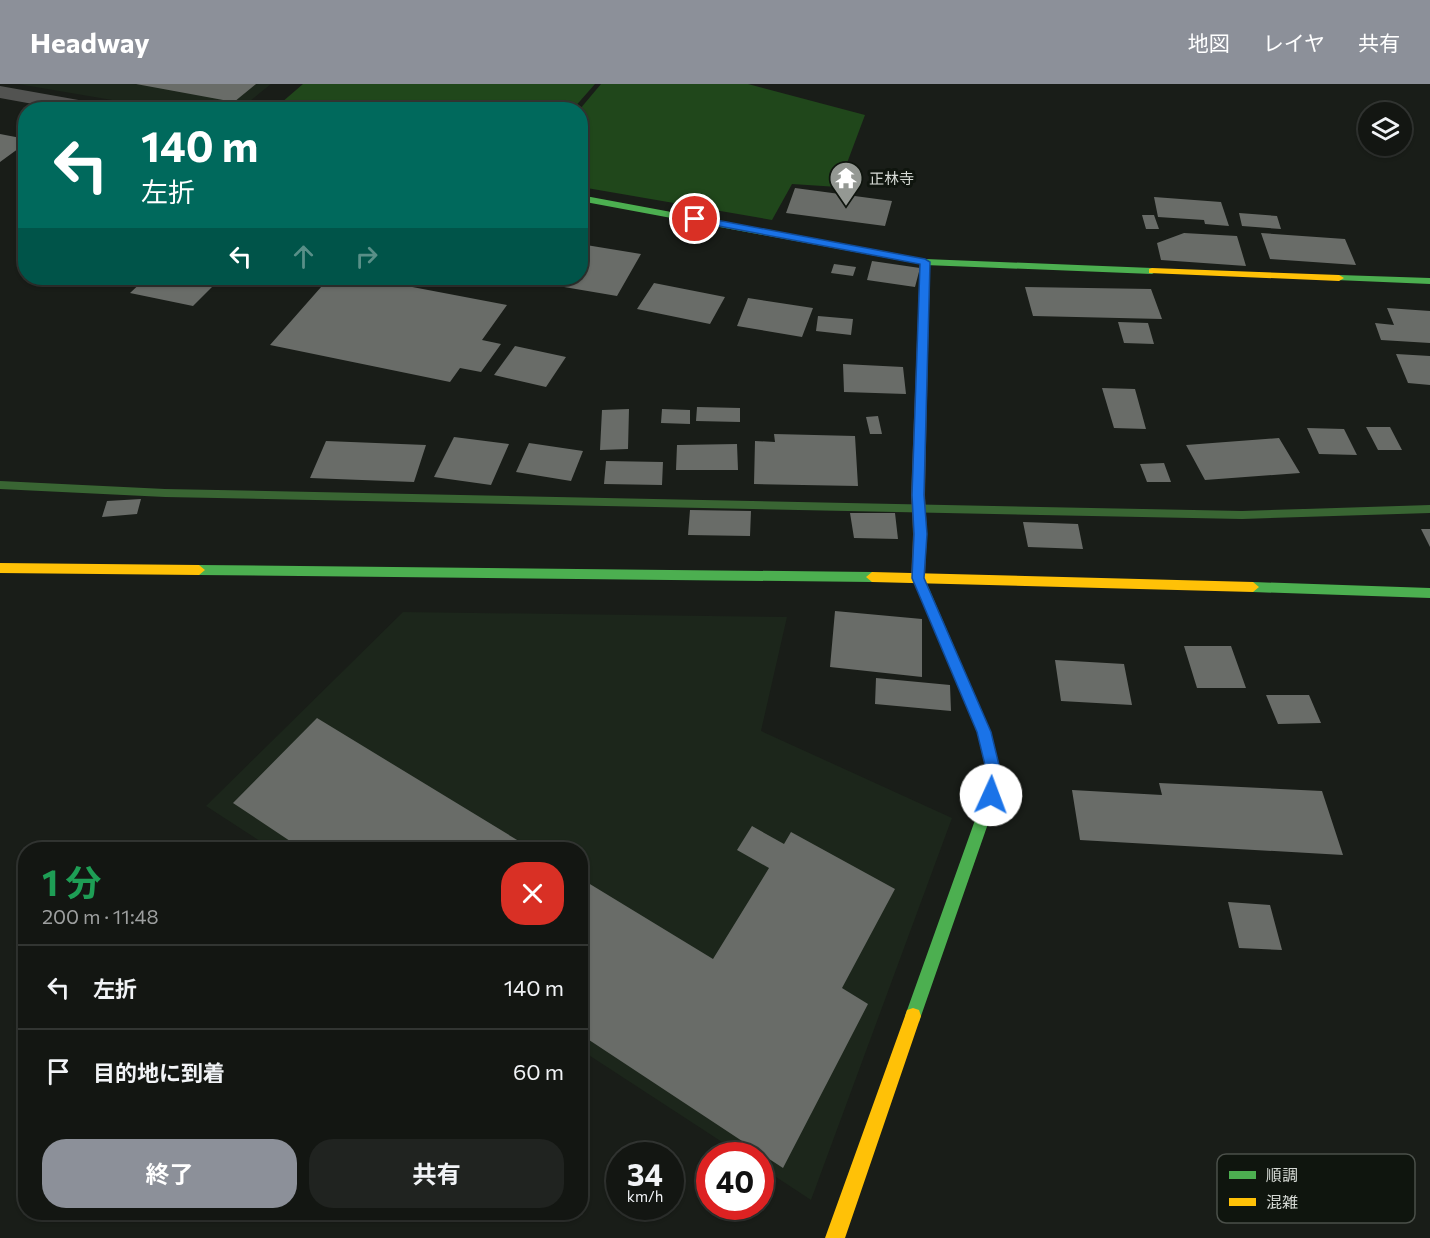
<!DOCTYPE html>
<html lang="ja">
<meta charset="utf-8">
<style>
:root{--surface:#131612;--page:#202320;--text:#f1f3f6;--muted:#9d9f9f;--line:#323532;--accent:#8c9099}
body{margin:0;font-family:Commissioner,"Noto Sans JP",sans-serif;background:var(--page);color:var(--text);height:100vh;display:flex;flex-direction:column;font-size:22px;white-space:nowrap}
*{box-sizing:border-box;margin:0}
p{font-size:20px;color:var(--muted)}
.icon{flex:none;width:33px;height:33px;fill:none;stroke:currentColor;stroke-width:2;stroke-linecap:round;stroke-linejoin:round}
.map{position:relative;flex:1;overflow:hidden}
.panel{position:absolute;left:18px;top:758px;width:570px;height:378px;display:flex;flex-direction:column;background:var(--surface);border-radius:24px;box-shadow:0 2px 4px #0004,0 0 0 2px var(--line)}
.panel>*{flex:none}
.top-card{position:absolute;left:18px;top:18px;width:570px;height:183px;border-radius:24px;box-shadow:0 2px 4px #0004,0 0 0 2px var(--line);background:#00695c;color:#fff;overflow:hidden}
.buttons{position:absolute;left:1358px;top:18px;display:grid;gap:12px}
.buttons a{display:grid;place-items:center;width:54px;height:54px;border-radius:50%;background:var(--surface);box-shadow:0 2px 4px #0004,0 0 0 2px var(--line);font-size:30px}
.speed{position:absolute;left:606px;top:1058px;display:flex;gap:12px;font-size:30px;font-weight:700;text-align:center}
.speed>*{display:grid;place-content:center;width:78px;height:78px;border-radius:50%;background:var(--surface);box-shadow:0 2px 4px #0004,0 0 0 2px var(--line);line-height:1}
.speed small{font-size:15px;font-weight:400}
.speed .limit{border:9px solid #d22;background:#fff;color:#111}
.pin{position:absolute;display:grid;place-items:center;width:51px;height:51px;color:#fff;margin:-26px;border:3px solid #fff;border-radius:50%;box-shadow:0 2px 6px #0007}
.me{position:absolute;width:66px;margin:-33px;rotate:2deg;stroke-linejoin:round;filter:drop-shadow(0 0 4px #0008)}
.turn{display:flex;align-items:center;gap:21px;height:126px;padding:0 24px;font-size:27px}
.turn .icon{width:78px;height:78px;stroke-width:2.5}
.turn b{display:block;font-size:42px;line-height:51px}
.lanes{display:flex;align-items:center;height:57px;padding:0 24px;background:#0003;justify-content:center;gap:30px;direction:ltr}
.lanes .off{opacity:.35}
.round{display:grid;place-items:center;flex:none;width:63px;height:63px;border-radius:24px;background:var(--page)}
.headline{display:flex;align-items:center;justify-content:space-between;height:102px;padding:0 24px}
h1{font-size:36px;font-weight:700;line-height:45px;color:#1e9e55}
.primary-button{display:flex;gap:12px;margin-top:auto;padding:12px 24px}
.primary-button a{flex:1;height:69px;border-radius:24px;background:var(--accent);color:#fff;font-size:24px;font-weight:700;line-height:69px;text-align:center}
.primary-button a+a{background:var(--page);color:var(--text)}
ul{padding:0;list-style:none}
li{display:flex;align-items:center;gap:18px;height:84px;padding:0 24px;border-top:2px solid var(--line)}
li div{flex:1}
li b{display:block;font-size:22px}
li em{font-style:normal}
header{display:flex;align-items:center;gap:36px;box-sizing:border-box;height:84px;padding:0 30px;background:var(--accent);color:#fff}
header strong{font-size:28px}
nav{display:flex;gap:33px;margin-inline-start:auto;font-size:21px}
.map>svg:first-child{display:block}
</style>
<header>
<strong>Headway</strong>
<nav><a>地図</a><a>レイヤ</a><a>共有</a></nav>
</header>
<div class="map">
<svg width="1430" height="1154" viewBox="0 0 1430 1154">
<rect width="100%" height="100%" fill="#191d18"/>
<path fill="#1c261b" d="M18 0H271L239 26 165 25Z
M403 528 787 533 761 647 952 734 811 1116 761 1083 760 1071H742L581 966 580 765H272L206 722Z"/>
<path fill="#20471b" d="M303 0H595L573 25H274Z
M601 0H748L865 31 838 103 792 100 772 136 581 103 580 25Z"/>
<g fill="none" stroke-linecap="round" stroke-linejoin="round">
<path fill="#396533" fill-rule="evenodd" d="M0 397 165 405 1242 427 1430 421V429L1242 435 165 413 0 405Z"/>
</g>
<path fill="#696c68" d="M136 0H256L234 18Z
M0 50 26 55V59L0 78Z
M795 104 892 117 885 142 786 129Z
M1154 113 1221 118 1229 142 1205 140 1204 136 1158 133Z
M1239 129 1277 132 1281 145 1242 142Z
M1142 131H1154L1159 145H1146Z
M1184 149 1237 152 1246 182 1161 176 1157 159Z
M1261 149 1345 155 1356 181 1270 175Z
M580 160 641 170 617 212 517 195 580 194Z
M872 177 920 184 915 203 867 196Z
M834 180 856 183 853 192 831 189Z
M146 194H210L220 195 193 222 130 209Z
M329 194H365L507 221 482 256 501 260 481 288 460 284 450 298 270 261Z
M654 199 725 213 710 240 637 225Z
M1025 203 1151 205 1162 235 1033 232Z
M748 214 813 224 802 253 737 242Z
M1387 224 1430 227V259L1381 256 1375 239 1394 241Z
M818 232 853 235 851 251 816 247Z
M1118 238 1148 239 1154 260 1124 259Z
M515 262 566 273 546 303 494 291Z
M1396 270 1430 272V301L1408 299Z
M843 280 903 283 906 310 844 308Z
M1102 304 1135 305 1146 345 1114 344Z
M697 323 740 324V338L696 337Z
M629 325 628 365 600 366 602 326Z
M662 325 690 326V340L661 339Z
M878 332 882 350H870L866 333Z
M1366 343H1390L1402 366H1378Z
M1307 344 1344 345 1357 371 1319 370Z
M774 350 855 352 858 402 754 400 755 357 775 358Z
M454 353 509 360 491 401 434 393Z
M1279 354 1300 389 1205 396 1186 361Z
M326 357 426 361 414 398 310 394Z
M529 359 583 367 571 397 516 388Z
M737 360 738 386H676L677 361Z
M606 377 663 378 662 401 604 400Z
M1164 379 1171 398H1147L1140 380Z
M141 415 137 430 102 433 107 417Z
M690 426 751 427 750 452 688 451Z
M850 429H895L898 455 854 454Z
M1023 438 1078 440 1083 465 1028 463Z
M1421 445H1430V463Z
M835 527 922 535V593L830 583Z
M1184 562H1231L1246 604H1197Z
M1055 576 1124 580 1132 621 1061 617Z
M876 594 950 601 951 627 875 620Z
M1266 611H1309L1321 639 1278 640Z
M317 634 532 765H302L233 719Z
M1159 699 1322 707 1343 771 1080 756 1072 706 1162 711Z
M752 742 784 760 791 748 895 805 842 904 868 920 783 1084 580 950V794L713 875 769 784 737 766Z
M1228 818 1270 821 1282 866 1239 864Z"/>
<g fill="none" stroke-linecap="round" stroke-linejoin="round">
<path fill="#525351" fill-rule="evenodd" d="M925 175 930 178 925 411 927 450 925 493 918 498 911 493 913 450 911 411 920 178Z"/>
<path fill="#525351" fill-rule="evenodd" d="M0 2 101 20 108 22 110 26H66L0 14Z"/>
<path fill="#4caf50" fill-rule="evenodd" d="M580 111 925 175 1152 184 1157 187 1152 190 925 181 580 117Z
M1339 191 1430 194V200L1336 196V192Z
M199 481 872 488 878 493 872 498 199 491 193 486Z
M918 488 924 493 991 648 999 681 998 711 921 932 919 938 913 940 907 938 905 932 984 711 985 681 977 648 912 493Z
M1253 498 1430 504V514L1253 508 1247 503Z"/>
<path fill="#ffc107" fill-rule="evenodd" d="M1152 184 1339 191 1344 194 1339 197 1149 189V185Z
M0 479 199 481 205 486 199 491 0 489Z
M872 488 1253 498 1259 503 1253 508 872 498 866 493Z
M913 924 919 926 921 932 845 1154H825L905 932 907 926Z"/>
</g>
<path fill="#1a73e8" stroke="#114b97" stroke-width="1.5" d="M695 132 925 175 930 178 924 411 927 450 924 494 991 648 999 681 996 716 991 718 986 716 983 711 985 681 977 648 912 494 914 450 912 411 920 180 692 137 691 135Z"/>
<defs>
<g id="temple-pin" transform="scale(1.725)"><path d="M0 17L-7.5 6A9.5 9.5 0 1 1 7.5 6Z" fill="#949893" stroke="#0f150e"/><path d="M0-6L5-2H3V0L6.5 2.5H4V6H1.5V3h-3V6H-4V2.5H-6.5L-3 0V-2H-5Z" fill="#fff"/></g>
</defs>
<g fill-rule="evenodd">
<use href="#temple-pin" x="846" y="94"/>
</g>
<g text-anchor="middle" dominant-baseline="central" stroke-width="6" stroke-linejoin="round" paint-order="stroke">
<g font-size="15" fill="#d6dad5" stroke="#0f150e" text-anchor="start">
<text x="869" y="94">正林寺</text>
</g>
</g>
<rect x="1217" y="1070" width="198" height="69" rx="9" fill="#0f150e" stroke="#4b504a" stroke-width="1.5"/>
<rect x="1229" y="1087" width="27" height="8" fill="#4caf50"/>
<rect x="1229" y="1114" width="27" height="8" fill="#ffc107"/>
<g font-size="16" fill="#d6dad5">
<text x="1266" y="1097">順調</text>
<text x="1266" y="1124">混雑</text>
</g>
</svg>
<div class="buttons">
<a><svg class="icon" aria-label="layers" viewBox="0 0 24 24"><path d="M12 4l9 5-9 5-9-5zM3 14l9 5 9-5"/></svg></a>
</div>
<div class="speed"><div>34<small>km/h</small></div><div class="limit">40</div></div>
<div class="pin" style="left:695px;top:135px;background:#d93025"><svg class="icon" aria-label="arrive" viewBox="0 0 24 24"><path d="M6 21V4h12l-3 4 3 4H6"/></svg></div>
<svg class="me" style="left:991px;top:711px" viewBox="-20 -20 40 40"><circle r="19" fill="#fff"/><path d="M0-13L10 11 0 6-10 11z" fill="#1a73e8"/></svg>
<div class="top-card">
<div class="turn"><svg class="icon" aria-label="left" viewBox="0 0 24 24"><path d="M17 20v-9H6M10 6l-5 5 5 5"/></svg><div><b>140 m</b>左折</div></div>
<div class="lanes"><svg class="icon" aria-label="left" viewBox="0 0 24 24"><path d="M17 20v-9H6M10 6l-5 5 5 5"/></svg><svg class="icon off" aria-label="ahead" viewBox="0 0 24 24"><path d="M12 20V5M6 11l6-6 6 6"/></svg><svg class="icon off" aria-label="right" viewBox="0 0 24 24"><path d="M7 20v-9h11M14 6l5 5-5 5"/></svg></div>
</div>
<section class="panel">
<div class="headline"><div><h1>1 分</h1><p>200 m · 11:48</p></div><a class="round" style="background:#d93025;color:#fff"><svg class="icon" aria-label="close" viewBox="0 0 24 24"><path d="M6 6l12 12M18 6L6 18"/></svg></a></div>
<ul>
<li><svg class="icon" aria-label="left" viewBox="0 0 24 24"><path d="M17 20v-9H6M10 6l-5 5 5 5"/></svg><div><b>左折</b></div><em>140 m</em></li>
<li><svg class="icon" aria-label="arrive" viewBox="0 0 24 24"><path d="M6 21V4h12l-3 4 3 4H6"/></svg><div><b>目的地に到着</b></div><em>60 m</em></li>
</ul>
<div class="primary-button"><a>終了</a><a>共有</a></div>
</section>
</div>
